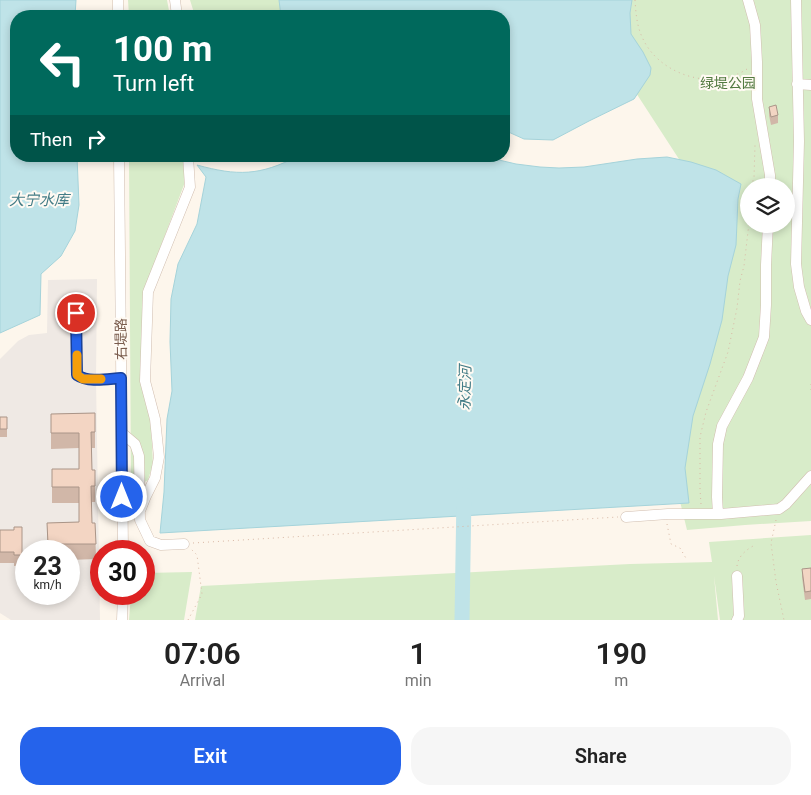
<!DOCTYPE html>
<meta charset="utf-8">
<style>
:root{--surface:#fff;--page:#f6f6f6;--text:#222;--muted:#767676;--accent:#2563eb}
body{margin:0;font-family:Roboto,"Noto Sans SC",sans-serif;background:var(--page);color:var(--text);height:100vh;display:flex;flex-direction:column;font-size:19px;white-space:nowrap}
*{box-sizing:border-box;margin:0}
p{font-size:16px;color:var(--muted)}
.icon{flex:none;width:28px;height:28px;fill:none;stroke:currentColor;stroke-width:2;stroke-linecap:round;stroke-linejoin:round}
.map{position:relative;height:620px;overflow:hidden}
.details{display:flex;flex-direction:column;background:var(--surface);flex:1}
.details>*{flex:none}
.hud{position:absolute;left:10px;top:10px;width:500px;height:152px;border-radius:20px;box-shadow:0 2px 8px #0003;background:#00695c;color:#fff;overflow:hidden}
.fabs{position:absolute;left:740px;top:178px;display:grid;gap:10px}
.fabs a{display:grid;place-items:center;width:55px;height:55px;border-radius:50%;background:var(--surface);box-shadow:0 2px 8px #0003;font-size:25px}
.speed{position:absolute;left:15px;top:540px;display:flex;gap:10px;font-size:25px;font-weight:700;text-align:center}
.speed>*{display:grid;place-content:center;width:65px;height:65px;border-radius:50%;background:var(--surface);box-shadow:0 2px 8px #0003;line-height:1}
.speed small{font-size:12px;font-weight:400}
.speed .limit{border:8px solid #d22;background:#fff;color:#111}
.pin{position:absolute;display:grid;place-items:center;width:42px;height:42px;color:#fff;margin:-21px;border:2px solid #fff;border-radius:50%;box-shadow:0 1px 5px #0007}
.me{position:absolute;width:55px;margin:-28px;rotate:0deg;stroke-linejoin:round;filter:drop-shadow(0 0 4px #0008)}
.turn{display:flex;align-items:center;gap:18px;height:105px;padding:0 20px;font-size:22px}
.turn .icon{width:65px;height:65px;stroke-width:2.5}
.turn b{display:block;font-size:35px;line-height:42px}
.then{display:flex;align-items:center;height:48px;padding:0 20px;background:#0003;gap:10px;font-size:19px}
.eta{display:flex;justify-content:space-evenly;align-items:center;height:85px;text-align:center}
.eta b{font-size:30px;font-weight:600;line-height:35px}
.cta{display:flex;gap:10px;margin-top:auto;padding:10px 20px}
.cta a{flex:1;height:58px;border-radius:20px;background:var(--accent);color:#fff;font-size:20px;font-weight:600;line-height:58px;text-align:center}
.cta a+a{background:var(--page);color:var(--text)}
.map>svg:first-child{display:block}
</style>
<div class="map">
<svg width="811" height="620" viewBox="0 0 811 620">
<rect width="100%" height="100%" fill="#fdf6ec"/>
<path fill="#efe9e4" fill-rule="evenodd" d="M97 279 96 380 100 620H11L0 613V359L18 341 29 335 47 333 48 280ZM26 551H69V594H26Z"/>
<path fill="#d8ecc9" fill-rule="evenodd" d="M128 0H167L170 16H129Z
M190 0H279L281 16H195Z
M624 0H811V521L745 525 687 530 661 424 712 210 627 79ZM749 186H786V224H749Z
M129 156H184L185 182 144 291 153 464 148 480 131 490Z
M811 535V620H720L714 576 718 620H195L201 586 630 564 712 562 709 542Z
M192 572 184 620H129L131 594H144V573Z"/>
<path fill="#bfe3e8" stroke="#a5d3da" d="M0 0H76L75 16H16V156H77L79 205 75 231 61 256 41 274 40 315 0 333Z
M279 0H632L630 13 631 34 643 52 651 68 650 75 634 99 589 121 553 140 524 139 504 130V16H281Z
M298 156H482L516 164 540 167 559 168 584 167 637 159 667 157 691 162 716 170 741 184 738 199 736 245 728 276 722 320 710 364 693 416 685 468 689 503 160 533 164 492 167 419 172 391 170 342 171 299 178 264 197 224 206 177 197 165C237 176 260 176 298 156Z"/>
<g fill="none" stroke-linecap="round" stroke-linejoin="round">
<path stroke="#bfe3e8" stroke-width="15" d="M462 620 464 495"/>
<g stroke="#d1beb0" stroke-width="11">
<path id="minor" d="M118 0V16
M175 0 177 16
M748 0 755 25 757 62V99L770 175V186
M796 0 799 141 796 264 799 287 806 311 811 320
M797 84 811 85
M119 156 123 551
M76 313 77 375C89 383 107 379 121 378
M122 433 135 444 139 456 140 520 150 541 161 545 184 544
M140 511 146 496 155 478 159 457 155 419 145 381 148 292 190 187 188 156
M718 514 717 497 718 444 722 426 748 378 764 337 766 305V265L768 224
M626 517 668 514H721L779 509 786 504 811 476
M122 620 123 594
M737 620 739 616 737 576"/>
</g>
<path stroke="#d9b8a5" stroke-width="1" stroke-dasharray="1 4" stroke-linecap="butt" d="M635 0C636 15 637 28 644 41 662 76 714 91 747 69
M751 186 754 178 755 145
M749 192V197
M811 384V391
M701 504 700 490V437L706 412 728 352 737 308 740 281 744 266 749 223
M776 520 771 543 776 582 784 620
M667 524 671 544 680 548 687 560
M193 543 618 517
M737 566C738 556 747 549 755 545
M188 620 202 594 197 555 191 549"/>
<use href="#minor" stroke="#fff" stroke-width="10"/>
</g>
<path fill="#d1b7a8" d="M769 107 778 115V123L771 125 769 115Z
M95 413V448H92V470H95V502H92V523H95L96 559 69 560V551H48L47 523 79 522V503H52V469H79V448L51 449V414Z
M0 417H7V437H0Z
M22 527V566H14V563H0V530H14Z
M811 568V599L805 600 802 577V569Z"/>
<path fill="#f3d5c3" stroke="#aa9588" d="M776 105 778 115 771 117 769 107Z
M95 413V432H91L92 470H95V486H91L92 523H95L96 544H48L47 523 79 522V487H52V469H79V433H51V414Z
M0 417H7V429H0Z
M14 527H22V555H14V552H0V530H14Z
M811 568V591L805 592 802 569Z"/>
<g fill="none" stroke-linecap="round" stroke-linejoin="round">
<g stroke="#184099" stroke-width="12">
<path id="route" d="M76 313 77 375C89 383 107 379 121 378L122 497"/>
</g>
<use href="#route" stroke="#2563eb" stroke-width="9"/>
<path stroke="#f59e0b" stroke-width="9" d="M77 355V375L83 379H101"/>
</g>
<g text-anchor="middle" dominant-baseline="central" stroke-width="4" stroke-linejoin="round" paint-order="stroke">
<g font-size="14" fill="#537a41" stroke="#fffaf3">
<text x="728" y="83">绿堤公园</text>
</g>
<g font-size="14" fill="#7a5c4d" stroke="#fffaf3">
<text transform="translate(121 339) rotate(-91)">右堤路</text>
</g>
<g font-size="15" font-style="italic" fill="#437c86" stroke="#fffaf3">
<text x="39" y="200">大宁水库</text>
<text transform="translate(465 388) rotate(-89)">永定河</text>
</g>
</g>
</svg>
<div class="fabs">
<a><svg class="icon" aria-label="layers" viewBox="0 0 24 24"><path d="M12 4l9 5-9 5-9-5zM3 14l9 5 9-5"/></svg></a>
</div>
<div class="speed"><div>23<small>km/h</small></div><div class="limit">30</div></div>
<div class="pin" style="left:76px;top:313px;background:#d93025"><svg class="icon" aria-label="arrive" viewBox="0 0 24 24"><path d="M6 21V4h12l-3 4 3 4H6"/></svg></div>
<svg class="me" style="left:122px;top:497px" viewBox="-20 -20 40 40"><circle r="17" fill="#2563eb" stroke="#fff" stroke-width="3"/><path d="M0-11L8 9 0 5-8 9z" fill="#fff"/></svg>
<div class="hud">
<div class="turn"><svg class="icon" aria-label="left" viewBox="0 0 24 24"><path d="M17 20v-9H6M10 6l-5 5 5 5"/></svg><div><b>100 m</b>Turn left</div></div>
<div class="then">Then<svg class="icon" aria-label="right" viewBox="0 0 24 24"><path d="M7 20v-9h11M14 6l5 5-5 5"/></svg></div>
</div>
</div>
<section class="details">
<div class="eta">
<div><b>07:06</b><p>Arrival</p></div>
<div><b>1</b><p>min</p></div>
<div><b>190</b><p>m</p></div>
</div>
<div class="cta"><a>Exit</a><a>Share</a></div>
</section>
